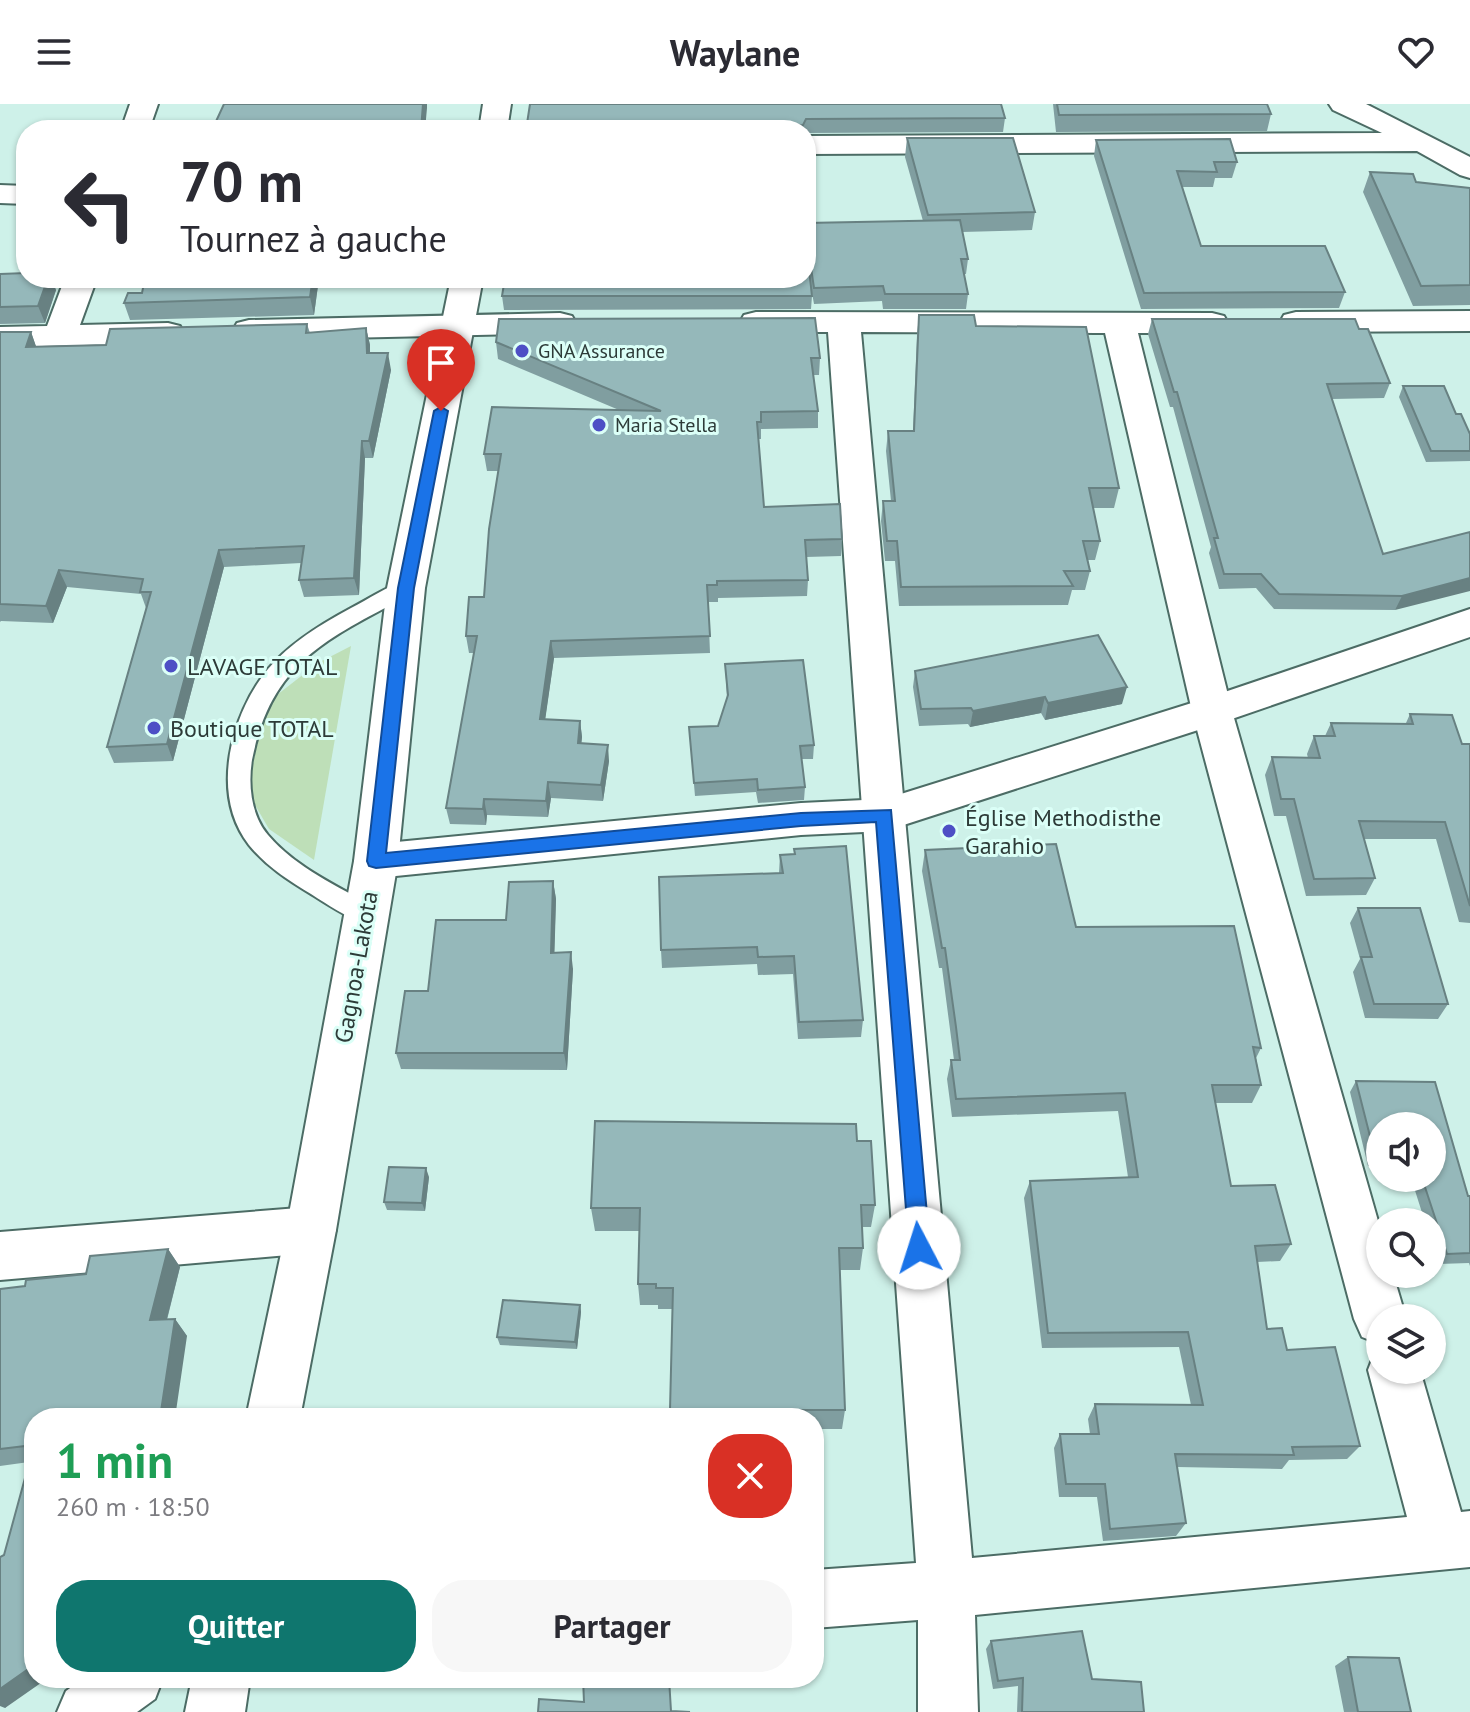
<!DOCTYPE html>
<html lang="fr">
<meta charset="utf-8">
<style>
:root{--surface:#fff;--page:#f7f7f7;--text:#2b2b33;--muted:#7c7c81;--accent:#0f766e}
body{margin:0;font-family:"PT Sans",sans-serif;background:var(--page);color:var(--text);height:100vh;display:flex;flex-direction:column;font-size:30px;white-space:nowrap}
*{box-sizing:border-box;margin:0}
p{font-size:26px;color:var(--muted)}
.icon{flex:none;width:44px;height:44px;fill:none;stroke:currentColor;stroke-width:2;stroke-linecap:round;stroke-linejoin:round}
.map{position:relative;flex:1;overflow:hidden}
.sheet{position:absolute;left:24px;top:1304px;width:800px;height:280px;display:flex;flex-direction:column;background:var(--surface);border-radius:32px;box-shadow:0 2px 6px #0004}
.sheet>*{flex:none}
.top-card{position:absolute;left:16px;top:16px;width:800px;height:168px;border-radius:32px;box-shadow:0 2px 6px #0004;background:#fff;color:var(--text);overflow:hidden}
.fabs{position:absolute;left:1366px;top:1008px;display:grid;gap:16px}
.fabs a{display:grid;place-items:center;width:80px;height:80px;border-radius:50%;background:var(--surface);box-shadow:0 2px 6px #0004;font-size:40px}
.pin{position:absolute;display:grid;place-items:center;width:68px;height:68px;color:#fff;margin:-82px -34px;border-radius:50% 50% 50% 0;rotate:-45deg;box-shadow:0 0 8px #0007}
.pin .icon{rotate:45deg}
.me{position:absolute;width:88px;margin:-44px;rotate:355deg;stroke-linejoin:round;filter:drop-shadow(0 0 6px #0008)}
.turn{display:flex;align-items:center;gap:28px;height:168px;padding:0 32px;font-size:36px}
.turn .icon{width:104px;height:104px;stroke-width:2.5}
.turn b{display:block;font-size:56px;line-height:68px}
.round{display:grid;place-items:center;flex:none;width:84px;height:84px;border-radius:32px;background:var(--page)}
.headline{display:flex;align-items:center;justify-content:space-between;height:136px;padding:0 32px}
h1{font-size:48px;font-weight:600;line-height:60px;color:#1e9e55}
.button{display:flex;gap:16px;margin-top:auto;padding:16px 32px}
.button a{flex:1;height:92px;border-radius:32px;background:var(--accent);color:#fff;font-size:32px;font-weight:600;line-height:92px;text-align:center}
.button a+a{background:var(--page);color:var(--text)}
header{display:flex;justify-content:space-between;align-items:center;height:104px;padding:0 32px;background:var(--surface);font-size:36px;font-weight:600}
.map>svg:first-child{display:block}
</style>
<header><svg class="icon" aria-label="menu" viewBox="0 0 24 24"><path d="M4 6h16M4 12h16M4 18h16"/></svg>Waylane<svg class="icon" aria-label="heart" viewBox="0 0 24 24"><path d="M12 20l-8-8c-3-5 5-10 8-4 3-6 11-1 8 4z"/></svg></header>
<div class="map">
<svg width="1470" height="1608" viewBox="0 0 1470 1608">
<rect width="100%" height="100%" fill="#cef1e9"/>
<path fill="#bedfb8" d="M351 542 314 756 269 725 251 694 249 675 265 608 273 594 318 559Z"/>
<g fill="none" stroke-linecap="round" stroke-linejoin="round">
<g stroke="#4c6c65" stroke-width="4">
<path id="lane" d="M406 477 413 479 416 484 413 489C330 534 272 555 252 656 248 681 251 711 268 731 296 764 338 782 374 803L377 810 374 817 365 820C346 813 328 801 311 790 289 777 266 762 249 741 210 691 230 612 268 565 290 539 321 520 351 504 369 495 387 482 406 477Z"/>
</g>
<g stroke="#4c6c65" stroke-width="4">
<path id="street" d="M130 0H158L149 26H121Z
M1329 0H1366L1470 53V74L1460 71 1417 47 806 50V32L1382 29 1333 6Z
M0 81 26 82V100L0 99Z
M65 174H97L80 221 168 219 180 222 184 229 180 236 168 239 0 243V223L47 222Z
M1470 207V227L1296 228 1284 225 1280 218 1284 211 1296 208Z
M756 208 1212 209 1224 212 1228 219 1224 226 1212 229H1138L1232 607 1380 1124V1170H1393L1406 1214H1380V1240L1362 1233 1354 1215 1192 607 1105 229 861 228 972 1454 1407 1413 1368 1266 1375 1248 1380 1246V1266H1420L1461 1408 1470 1407V1463L975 1511 978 1608H918V1516L814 1524V1466L916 1459 828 228H756L744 225 740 218 744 211Z
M560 209 572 212 576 219 572 226 560 229 249 236 237 233 233 226 237 219 249 216Z
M311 1103 329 1110 336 1126 329 1142 311 1149 0 1176V1128Z"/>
</g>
<g stroke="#4c6c65" stroke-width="4">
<path id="secondary" d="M1470 505V533L1226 617 885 727 801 731 376 774 361 769 354 757 361 745 376 740 801 699 885 695 1198 597Z
M84 1574H163L155 1595 137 1608H57L66 1587Z"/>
</g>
<g stroke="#4c6c65" stroke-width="4">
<path id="primary" d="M483 0H511L507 26H479Z
M451 174H483L425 484 398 757 336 1126 300 1314H246L286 1126 354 757 387 484Z
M192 1574H250L245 1608H185Z"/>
</g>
<use href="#lane" fill="#fff" fill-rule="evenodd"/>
<use href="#street" fill="#fff" fill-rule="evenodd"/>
<use href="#secondary" fill="#fff" fill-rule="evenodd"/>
<use href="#primary" fill="#fff" fill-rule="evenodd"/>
</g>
<path fill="#809ea0" d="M530 0 1005 14 1003 28 806 29V26H526Z
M1053 0H1267L1271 10 1267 27 1056 28Z
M907 34 1035 108 1032 126 962 128 968 155 966 170H964L968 190 966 205H883L882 197 814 200 810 178 812 192 811 205 504 206 502 192 807 157 806 119 923 117 905 53Z
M1096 36 1237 58 1232 74H1215L1213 83H1182L1201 142 1345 188 1339 204 1141 205 1094 52Z
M1370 68 1416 78 1470 84V201L1413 202 1363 88Z
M0 170 56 186 45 219 0 220Z
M145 174H319L314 211 130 216 124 199 142 189Z
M919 211 976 222 1119 384 1114 404H1093L1100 437 1095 456H1088L1090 467 1085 486H1072L1068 501 899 502 895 457H885L881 417 883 397H891L886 347 888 327H913L917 231Z
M1152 215 1359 225 1390 279 1384 294 1332 295 1383 450 1470 428 1395 506 1274 505 1256 484 1219 485 1209 449 1211 443 1173 303H1170L1148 230Z
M307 220 310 229 366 224 370 241V249L391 266 373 354H365L359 491 304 493 299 476 301 459 224 463 173 657 114 659 107 643 146 504 141 490 67 483 53 519 1 517 0 518V228H31L36 243 106 241Z
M496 238 820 254 819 271H813L818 307V324L761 325V335H758L764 403 842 435 841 452 806 453 808 476 807 492 718 494V498H708L710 549 554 554 545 615 580 617 582 633 581 639 609 657 603 697 551 694 548 713 487 711 486 721 450 720 446 704 474 549H469L466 532 484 493 498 367H487L484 350 619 306 498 255Z
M1403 282 1456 310 1470 330V357L1426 358 1399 293Z
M725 560 814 641 813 655H801L805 683 804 696 758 699 756 688 695 692 689 623 718 622 727 594Z
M915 567 1122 600 1045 616 1041 609 970 623 968 620 919 622 913 583Z
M1410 610 1462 640H1470V819L1459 818 1436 735H1364L1375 774 1366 791 1306 792 1286 712H1274L1265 671 1272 653 1308 654 1307 650 1314 632H1325L1331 619H1406Z
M794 745 863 916 861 933 798 935 793 870 758 871 757 860 662 864 661 846 779 769 780 751 794 750Z
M925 746 1076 823 1261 944 1256 954 1261 981 1252 999H1215L1231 1082 1291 1140 1280 1157 1257 1158 1267 1225 1287 1246 1360 1342 1347 1355 1289 1356 1282 1365 1177 1363 1186 1419 1176 1432 1103 1437 1097 1393H1059L1054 1344 1060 1330H1090L1088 1315 1095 1300 1191 1301 1179 1243 1042 1244 1024 1094 1030 1077 1128 1073 1118 1007 952 1013 947 975 951 956H954L942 864H939L922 767Z
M553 777 556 795 554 848 573 865 567 966 401 965 396 949 506 816Z
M1358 804 1448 900 1438 915 1365 914 1353 868 1360 855 1350 819Z
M1356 977 1435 978 1468 1092H1470V1162L1469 1159 1439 1160 1432 1139V1118H1425L1411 1074H1432V1022H1380V1062H1368L1350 988Z
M857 1037 875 1101 871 1123H862L863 1144 860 1166H840L845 1306 842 1325H814V1314H671L672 1205H658V1201H640L638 1180 639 1127H595L591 1104Z
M429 1073 425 1107 387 1106 384 1098Z
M168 1145 180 1163 167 1216 175 1215 187 1232 34 1314V1574L5 1604 4 1451 29 1358 0 1362V1185L25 1182 86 1170Z
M580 1201 581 1208 577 1245 500 1241 497 1233Z
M991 1537 1092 1575 1144 1608H1017L1018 1582 993 1585 986 1545Z
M1348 1553 1411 1608H1344L1335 1562Z"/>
<path fill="#688182" d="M423 0H427V4L425 26H421Z
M48 174H52L56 186 45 219 38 202Z
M313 174H319L314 211 310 193Z
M366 224 370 241V266L367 249Z
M31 228 37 245 26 243Z
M388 249 391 266 373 354 369 337Z
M362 337 365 354 359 491 354 474Z
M219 446 224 463 173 657 167 640Z
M59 466 67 483 53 519 46 502Z
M1470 474V487L1395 506 1402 492Z
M551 537 554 554 543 631 540 615Z
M1127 583 1122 600 1045 616 1048 599Z
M1045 593 1041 609 970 623 973 607Z
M580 617 582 633 580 655 578 639Z
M608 641 609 657 603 697 601 681Z
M548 678 551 694 548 713 546 697Z
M484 695 487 711 486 721 483 705Z
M553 777 556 795 554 866 551 849Z
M571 848 573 865 567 966 564 949Z
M426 1064 429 1073 425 1107 422 1099Z
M168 1145 180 1163 162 1234 150 1216Z
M580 1201 581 1208 577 1245 575 1238Z
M175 1215 187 1232 175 1314H160Z
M34 1561V1574H48L5 1604 0 1602V1585Z"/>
<path fill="#95b8ba" stroke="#688182" stroke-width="2" d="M224 0H423L421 26H212Z
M530 0H1001L1005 14 806 15 803 21 700 22V26H526Z
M1057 0H1267L1271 10 1059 11Z
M907 34H1013L1035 108 928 111Z
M1230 35 1237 58H1214L1217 68 1177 67 1201 142H1325L1345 188 1144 189 1096 36Z
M1370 68 1413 70 1416 78 1470 84V181L1421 182Z
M960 116 968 155H961L968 190H885L883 182 814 184 806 130V119Z
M806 157H808L812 192H502L505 174H806Z
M26 169V174H48L38 202 0 203V170Z
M145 174H313L310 193 124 199 128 189H142Z
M919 211H974L976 222 1086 223 1119 384H1089L1100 437H1083L1090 467H1064L1073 482 901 483 897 437H887L883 397H895L888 327H914Z
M815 214 820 254H811L818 307 761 308V318H757L764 403 840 400 842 435 805 436 808 476 717 477V481H707L710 532 551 537 540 615 580 617 578 639 608 641 601 681 548 678 546 697 484 695 483 705 446 704 477 532H466L469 493H484L489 425 501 350H484L492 303 661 307 496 238 499 215Z
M1152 215H1355L1359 225H1368L1390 279 1327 280 1383 450 1470 428V474L1402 492 1279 490 1261 470H1224L1214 434H1218L1177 288H1174Z
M307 220 306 229 366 224 367 249H388L369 337H362L354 474 299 476 304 442 219 446 167 640 107 643 151 488H140L143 475 59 466 46 502 0 500V228H31L26 243 106 241 110 225Z
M1403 282H1444L1456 310H1461L1470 330V347H1431Z
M1098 531 1127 583 1048 599 1045 593 973 607 971 604 921 605 915 567Z
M803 556 814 641 800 642 805 683 758 686 757 675 694 679 689 623 718 622 728 591 725 560Z
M1410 610 1452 611 1462 640H1470V802L1445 718 1359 717 1375 774 1314 775 1294 695H1281L1272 653 1320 654 1314 632H1335L1331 619 1413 620Z
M1056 740 1076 823 1234 822 1261 944 1253 943 1261 981H1212L1231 1082 1275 1081 1291 1140 1255 1142 1267 1225 1282 1224 1287 1246 1335 1243 1360 1342 1292 1343 1294 1351 1175 1350 1186 1419 1110 1425 1105 1380H1066L1060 1330H1099L1095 1300 1203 1301 1188 1228 1048 1229 1030 1077 1138 1073 1125 989 956 995 951 956H960L956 923 945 844H942L925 746Z
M846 742 863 916 799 918 794 852 758 853 757 843 661 846 659 773 783 769 780 751 795 750 794 745Z
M553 777 551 849 571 848 564 949H396L405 887H428L436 816H506L509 778Z
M1358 804H1420L1448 900H1374L1361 853H1372Z
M1356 977 1435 978 1468 1092H1470V1149L1447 1150 1422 1074H1432V1022H1380V1052H1375Z
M595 1017 856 1020 857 1037H871L875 1101H861L863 1144H839L845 1306H670L673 1184H656V1180H638L640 1104H591Z
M389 1063 426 1064 422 1099 384 1098Z
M168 1145 150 1216 175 1215 160 1314H34V1561L0 1585V1453L4 1451 34 1341 0 1345V1185L25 1182 26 1176 86 1170 90 1152Z
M503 1196 580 1201 575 1238 497 1233Z
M1082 1527 1092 1575 1141 1578 1144 1608H1022L1023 1574 998 1577 991 1537Z
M1348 1553 1399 1554 1411 1608H1358Z
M583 1574H669L671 1607 690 1608H538L539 1595 584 1598Z"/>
<path fill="#1a73e8" stroke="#114b97" stroke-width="2" d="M441 303 448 307 414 484 386 749 801 709 891 706 930 1144 927 1151 919 1154 912 1151 909 1144 876 718 801 722 376 764 369 762 367 757 398 484 434 307Z"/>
<g fill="#4d4fc5" stroke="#dbfff7" stroke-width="3">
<circle cx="522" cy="247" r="8"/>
<circle cx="599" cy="321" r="8"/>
<circle cx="171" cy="562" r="8"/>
<circle cx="154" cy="624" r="8"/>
<circle cx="949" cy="727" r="8"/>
</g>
<g text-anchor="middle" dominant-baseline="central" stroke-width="6" stroke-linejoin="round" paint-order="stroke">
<g font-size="20" fill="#2d3b38" stroke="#dbfff7" text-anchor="start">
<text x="538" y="247">GNA Assurance</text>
<text x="615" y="321">Maria Stella</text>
</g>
<g font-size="24" fill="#2d3b38" stroke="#dbfff7" text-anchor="start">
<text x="187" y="562">LAVAGE TOTAL</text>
<text x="170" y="624">Boutique TOTAL</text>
<text x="965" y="713">Église Methodisthe<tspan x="965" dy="28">Garahio</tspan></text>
</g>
<g font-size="24" fill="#2d3b38" stroke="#dbfff7">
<text transform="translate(356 863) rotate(-80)">Gagnoa-Lakota</text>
</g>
</g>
</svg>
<div class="fabs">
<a><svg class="icon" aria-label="sound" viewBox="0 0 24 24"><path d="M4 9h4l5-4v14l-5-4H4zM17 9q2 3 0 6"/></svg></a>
<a><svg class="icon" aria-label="search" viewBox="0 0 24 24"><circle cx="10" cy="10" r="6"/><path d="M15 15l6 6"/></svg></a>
<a><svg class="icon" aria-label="layers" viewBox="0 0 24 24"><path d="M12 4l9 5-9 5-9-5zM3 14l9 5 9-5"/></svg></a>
</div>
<div class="pin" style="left:441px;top:307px;background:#d93025"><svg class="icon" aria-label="arrive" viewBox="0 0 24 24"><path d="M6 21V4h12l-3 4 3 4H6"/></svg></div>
<svg class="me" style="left:919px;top:1144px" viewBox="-20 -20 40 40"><circle r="19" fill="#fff"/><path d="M0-13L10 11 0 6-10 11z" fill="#1a73e8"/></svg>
<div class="top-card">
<div class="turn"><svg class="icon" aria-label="left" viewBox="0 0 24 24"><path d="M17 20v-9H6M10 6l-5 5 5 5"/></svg><div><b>70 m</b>Tournez à gauche</div></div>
</div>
<section class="sheet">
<div class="headline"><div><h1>1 min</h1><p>260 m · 18:50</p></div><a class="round" style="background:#d93025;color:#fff"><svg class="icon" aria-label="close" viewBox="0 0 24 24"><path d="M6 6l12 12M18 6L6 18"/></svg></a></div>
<div class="button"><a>Quitter</a><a>Partager</a></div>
</section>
</div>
